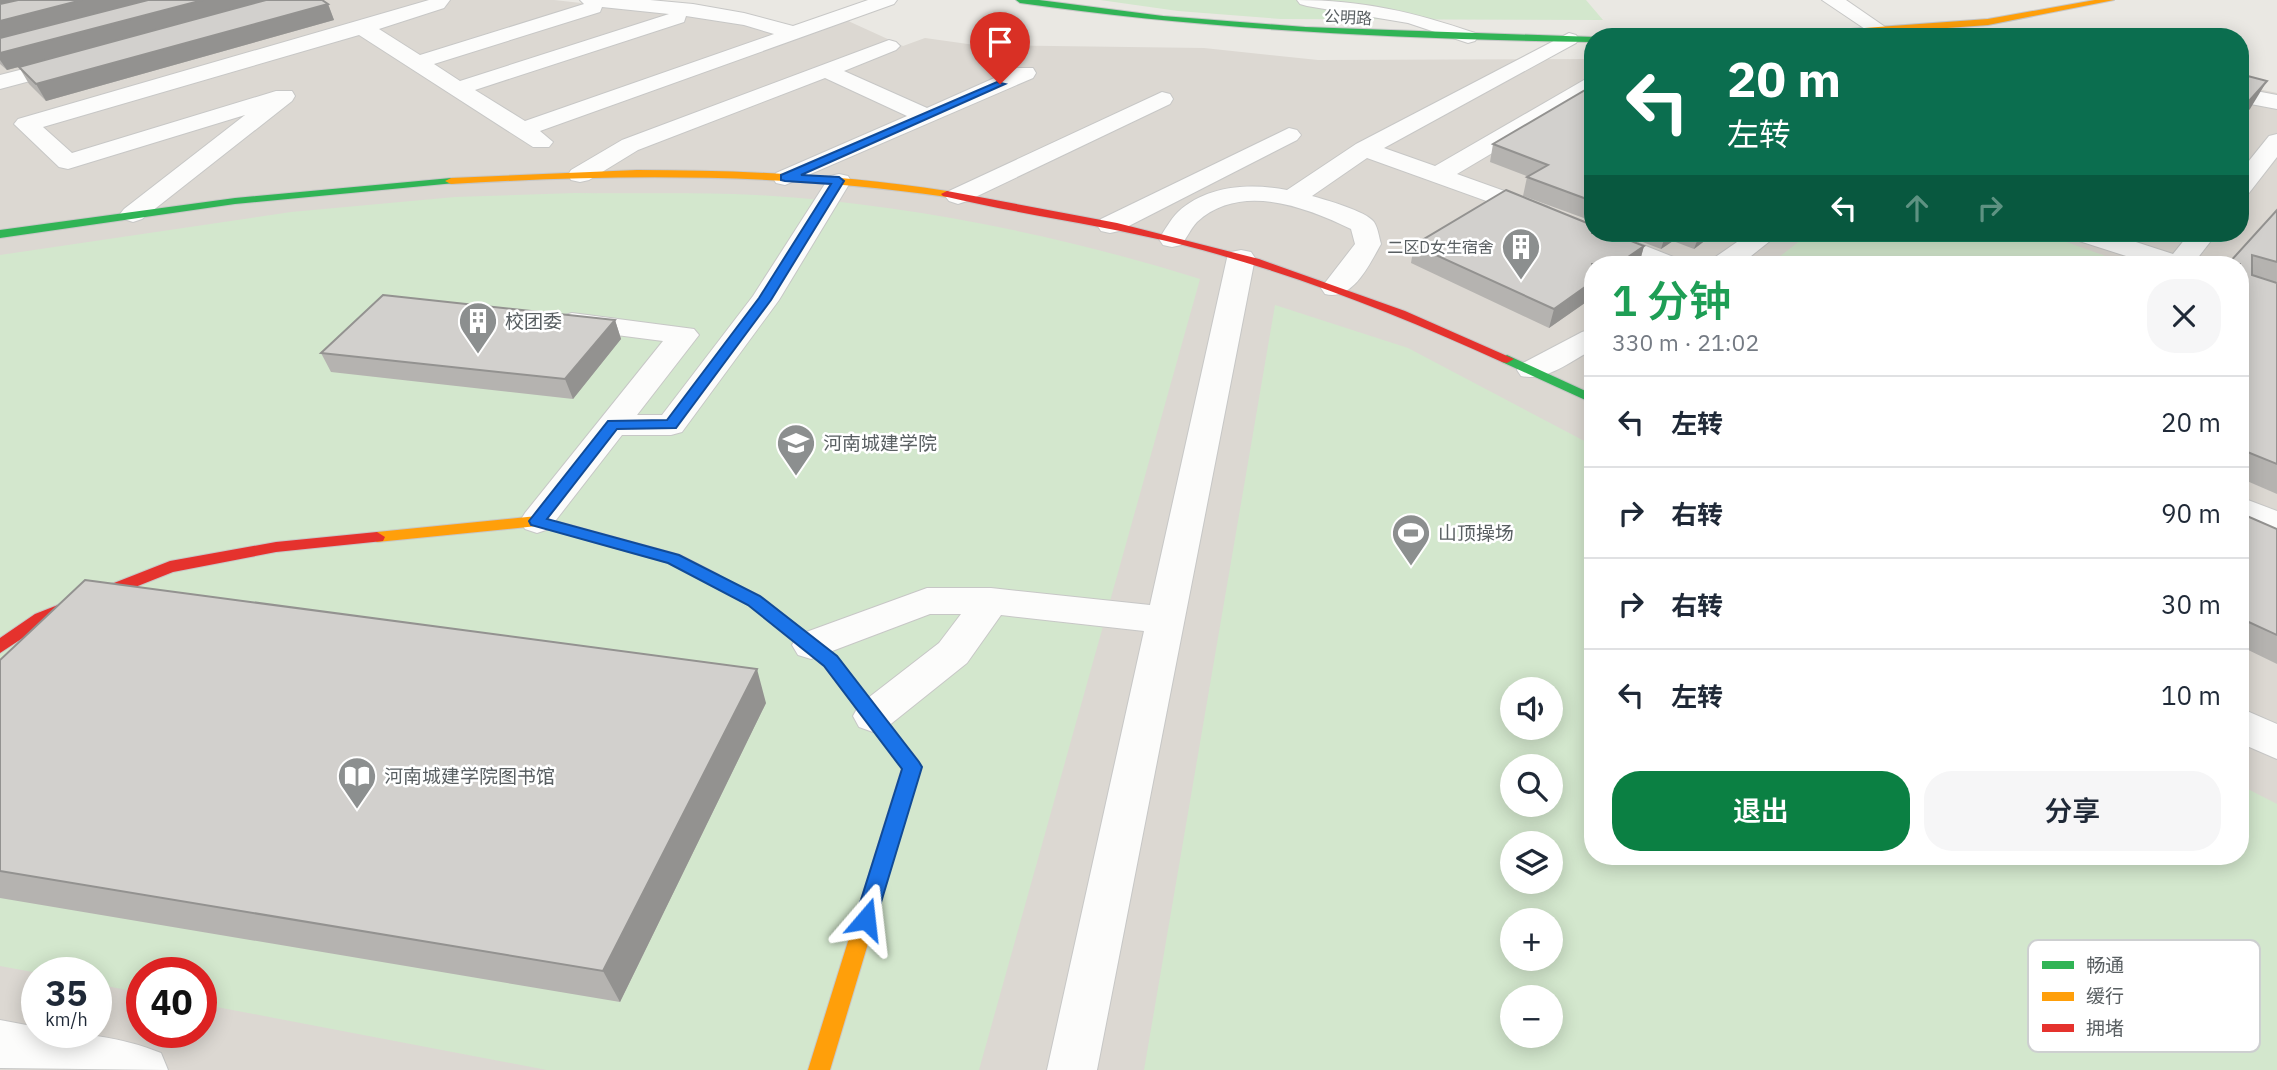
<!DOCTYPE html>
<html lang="zh">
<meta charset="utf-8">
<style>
:root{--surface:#fff;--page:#f6f6f7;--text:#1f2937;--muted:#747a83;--line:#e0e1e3;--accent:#0b8043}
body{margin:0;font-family:"IBM Plex Sans","Noto Sans SC",sans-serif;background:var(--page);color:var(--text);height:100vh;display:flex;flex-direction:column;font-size:26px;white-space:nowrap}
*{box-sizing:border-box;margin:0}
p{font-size:23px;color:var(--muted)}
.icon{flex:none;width:38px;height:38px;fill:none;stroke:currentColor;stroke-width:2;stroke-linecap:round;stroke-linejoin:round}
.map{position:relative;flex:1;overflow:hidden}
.details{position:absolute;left:1584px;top:256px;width:665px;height:609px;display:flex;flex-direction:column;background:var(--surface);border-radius:28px;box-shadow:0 4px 18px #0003}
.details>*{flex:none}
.banner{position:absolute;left:1584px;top:28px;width:665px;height:214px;border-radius:28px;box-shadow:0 4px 18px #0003;background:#0b6e4f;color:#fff;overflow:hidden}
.fabs{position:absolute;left:1500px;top:677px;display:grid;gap:14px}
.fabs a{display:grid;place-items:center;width:63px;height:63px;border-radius:50%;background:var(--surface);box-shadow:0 4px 18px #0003;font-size:35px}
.speed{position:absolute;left:21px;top:957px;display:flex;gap:14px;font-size:35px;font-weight:700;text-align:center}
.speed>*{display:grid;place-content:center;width:91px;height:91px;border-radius:50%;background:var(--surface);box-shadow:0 4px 18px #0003;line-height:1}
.speed small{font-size:18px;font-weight:400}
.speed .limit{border:10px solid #d22;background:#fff;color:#111}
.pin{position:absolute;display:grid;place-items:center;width:60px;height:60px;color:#fff;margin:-72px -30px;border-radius:50% 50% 50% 0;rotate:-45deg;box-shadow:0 0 7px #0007}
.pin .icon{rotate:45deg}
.me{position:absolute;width:77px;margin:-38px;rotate:17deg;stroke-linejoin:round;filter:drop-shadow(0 0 5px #0008)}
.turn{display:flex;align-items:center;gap:24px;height:147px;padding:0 28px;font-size:32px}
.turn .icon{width:91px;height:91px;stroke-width:2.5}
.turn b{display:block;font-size:49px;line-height:60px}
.lanes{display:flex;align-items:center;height:66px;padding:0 28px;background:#0003;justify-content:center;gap:35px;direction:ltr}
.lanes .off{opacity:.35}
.round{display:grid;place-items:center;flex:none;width:74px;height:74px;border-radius:28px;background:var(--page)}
.overview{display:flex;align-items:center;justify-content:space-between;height:119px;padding:0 28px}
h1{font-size:42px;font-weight:600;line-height:52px;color:#1e9e55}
.button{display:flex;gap:14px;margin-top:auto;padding:14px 28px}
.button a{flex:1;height:80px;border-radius:28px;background:var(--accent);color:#fff;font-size:28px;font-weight:600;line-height:80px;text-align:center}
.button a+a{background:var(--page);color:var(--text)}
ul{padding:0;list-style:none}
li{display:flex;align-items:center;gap:21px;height:91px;padding:0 28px;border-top:2px solid var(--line)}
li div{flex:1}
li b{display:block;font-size:26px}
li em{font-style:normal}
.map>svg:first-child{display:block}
</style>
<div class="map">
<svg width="2277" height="1070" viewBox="0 0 2277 1070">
<rect width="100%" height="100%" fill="#eae8e3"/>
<path fill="#dcd8d2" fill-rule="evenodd" d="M0 0H554L736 20 772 29 846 20 903 46 925 38 975 45 1204 48 1318 60 1592 59V233H2240V85L2277 93V1070H0ZM1592 264H2240V856H1592ZM1512 690H1550V728H1512ZM1512 766H1550V805H1512ZM1512 844H1550V882H1512ZM1512 920H1550V959H1512ZM37 973H96V1032H37ZM142 973H201V1032H142ZM1512 998H1550V1036H1512Z"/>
<path fill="#d3e7cd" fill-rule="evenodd" d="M1100 0H1586L1603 20 1281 19 1178 11Z
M575 193C635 194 696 192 756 195 903 203 1060 235 1200 279L979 1070H547L201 1004V973H142V993L96 984V973H38L0 966V255L291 212 455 197Z
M1810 233H1999L2055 238 2128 264H1770Z
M1275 305 1408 348 1592 445V856H2240V785L2277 804V1070H1144ZM1512 690H1550V728H1512ZM1512 766H1550V805H1512ZM1512 844H1550V882H1512ZM1512 920H1550V959H1512ZM1512 998H1550V1036H1512Z"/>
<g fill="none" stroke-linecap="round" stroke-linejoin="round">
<g stroke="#c7c7c6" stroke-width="2">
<path id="street" d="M429 0H450L444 8 379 29 420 55 584 4 580 0H650L693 4 744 13 793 26 868 0H897L894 4 540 131 553 142 549 147H533L359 35 43 127 72 153 276 91H292L295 96 292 101 142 219 133 222 124 219 120 214 124 209 245 115 68 169 59 167 14 124 18 119ZM602 7 669 14 460 81 434 64 600 12ZM686 16 744 25 774 34 525 121 475 90 684 22Z
M1297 0C1362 0 1414 12 1475 33L1478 37 1475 41 1468 43 1408 23 1307 6 1300 4Z
M1822 0H1846L1891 31 1883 37 1874 35Z
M1569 33 1576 35 1579 39 1576 43 1384 148 1435 166 1584 80 1592 78V94L1457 174 1549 207 1553 212 1549 217 1540 220 1531 217 1367 158 1312 196C1326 200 1366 211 1374 222 1378 228 1379 237 1381 244 1369 265 1353 301 1325 294L1321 288 1355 244 1351 229C1305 207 1241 182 1197 222 1191 228 1187 238 1181 245L1172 247 1163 245 1159 239C1165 230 1170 220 1178 212 1207 185 1251 183 1287 190L1356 144Z
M889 40 896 42 900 46 896 50 844 71 927 108 1017 68H1033L1036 73 1033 78 785 185 776 183 773 178 776 173 907 116 825 78 638 150 589 180 580 182 571 180 568 175 571 170 622 140Z
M71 57 79 58 82 63 79 68 0 89V75Z
M2240 88 2277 95V109L2240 102Z
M1162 92 1170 94 1173 99 1170 104 967 201 958 204 949 201 945 196 949 191Z
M1289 128 1297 130 1301 135 1297 140 1119 231 1110 233 1101 231 1097 225 1101 219Z
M2277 134V157L2249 193 2240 196V172L2269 136Z
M839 174 848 176 851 181 779 300 682 432 671 435H622L549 529 537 533 525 529 520 521 525 513 663 341 562 328 558 322 562 316 572 313 694 329 699 335 637 415H662L753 296 830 176Z
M1592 229V233H1613L1676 258 1680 264H1643L1589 242 1585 236Z
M1750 233H1780L1741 264H1711L1714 258Z
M2069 233H2108L2173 254 2190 233H2217L2193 264H2151L2073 239Z
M1241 250 1251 252 1255 258 1097 1070H1047L1144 631 1001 615 967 663 887 727 873 732 859 727 853 716 859 705 939 643 961 614H930L811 659 798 655 792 645 798 635 927 588H991L1150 605 1227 258 1231 252Z
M1592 329V350C1571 361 1546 382 1521 376L1517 370 1521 364 1582 332Z
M2240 497 2277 511V536L2240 521Z
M2240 708 2277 724V759L2240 743Z
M0 1020 37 1027V1032C78 1032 122 1037 161 1053L168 1070 0 1068Z"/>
</g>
<g stroke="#c7c7c7" stroke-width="2">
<path id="fast" d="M1016 0H1039L1163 16 1305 27 1594 37 1592 42C1400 39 1210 30 1020 3Z
M451 178 455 179V183L235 204 0 238V230L235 198Z
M1507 355 1592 394V403L1502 362 1500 359Z"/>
</g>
<g stroke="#c7c7c7" stroke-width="2">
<path id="slow" d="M2095 0H2114L1988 25 1824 37H1777L1782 34 1988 19Z
M637 170C741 170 844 175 947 191L953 194 947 197C782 173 618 174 451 184L445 181 451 178Z
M537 516 680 555 719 575 721 579 713 585 669 563 537 526 377 542 369 537 377 532Z
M910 756 917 759 921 767 830 1070H808L902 768 901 764 903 759Z"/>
</g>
<g stroke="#c7c7c7" stroke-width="2">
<path id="jam" d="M947 191 1117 223 1259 259 1405 311 1514 359 1507 363 1502 362C1399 315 1293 273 1183 245 1103 225 1022 215 943 196L941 194Z
M377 532 385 537 383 541 276 552 173 572 47 622 0 653V638L35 614 170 561 276 542Z
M713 573 760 596 836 656 917 759 919 764 917 769 910 772 903 769 824 666 748 604 707 583 705 579Z"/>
</g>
<use href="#street" fill="#fcfcfb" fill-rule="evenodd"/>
<use href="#fast" fill="#30b455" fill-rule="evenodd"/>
<use href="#slow" fill="#ff9f0a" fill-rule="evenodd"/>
<use href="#jam" fill="#e5322d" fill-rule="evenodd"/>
</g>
<path fill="#b5b3b0" d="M0 0 328 4 334 20 46 101 29 84 19 67 7 70 0 64Z
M1592 86V221L1523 196 1527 177H1529L1490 162 1493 144Z
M2277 210V494L2240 478V264Z
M1619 233H1715L1694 249 1673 241 1661 249Z
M1414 245 1644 246 1639 264H1592V298L1549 328 1411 263Z
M615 320 621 339 573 399 331 372 321 353Z
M2240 513 2277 529V664L2240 646Z
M0 660 766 703 620 1002 0 898Z"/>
<path fill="#939290" d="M0 0H22L0 6Z
M82 0H151L0 39V21Z
M203 0H270L7 70 0 60V53Z
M328 4 334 20 46 101 36 84Z
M2267 81 2250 109 2240 120V111Z
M1666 233H1676L1673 241 1661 249Z
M1700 233H1715L1694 249Z
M1644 246 1639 264H1618Z
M1592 282V298L1549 328 1554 309Z
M615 320 621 339 573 399 565 379Z
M757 669 766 703 620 1002 603 971Z"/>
<path fill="#d2d0cd" stroke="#939290" stroke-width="2" d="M18 0H82L0 21V4Z
M148 0H203L0 53V38Z
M266 0H322L328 4 36 84 19 67Z
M2240 74 2267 81 2240 111Z
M1592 86V201L1527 177 1548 165 1493 144Z
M1506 190 1592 225V233H1611L1644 246 1618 264H1592V282L1554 309 1414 245Z
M2277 210V262L2252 255V275L2277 283V464L2240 449V264H2228Z
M383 295 615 320 565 379 321 353Z
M2240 513 2277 529V635L2240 618Z
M85 580 757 669 603 971 0 871V660Z"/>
<path fill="#1a73e8" stroke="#114b97" stroke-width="2" d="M997 82 1005 84 801 175 839 177 844 181 771 300 676 428 617 429 547 519 679 555 760 596 837 656 919 762 922 767 876 919 873 925 866 928 858 925 855 919 902 769 824 666 748 605 668 563 531 525 529 521 608 421 667 420 759 298 831 184 785 181 781 180V175Z"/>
<defs>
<g id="building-pin" transform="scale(2.0125)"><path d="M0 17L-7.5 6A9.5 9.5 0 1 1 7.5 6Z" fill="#8c8f8f" stroke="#fff"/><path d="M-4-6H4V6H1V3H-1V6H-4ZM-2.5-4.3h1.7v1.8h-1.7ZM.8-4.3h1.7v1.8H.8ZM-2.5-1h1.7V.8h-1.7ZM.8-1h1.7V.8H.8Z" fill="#fff"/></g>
<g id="university-pin" transform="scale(2.0125)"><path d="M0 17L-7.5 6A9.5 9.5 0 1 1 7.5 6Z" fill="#8c8f8f" stroke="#fff"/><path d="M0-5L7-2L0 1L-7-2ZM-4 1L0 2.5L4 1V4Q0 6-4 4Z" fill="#fff"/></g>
<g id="stadium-pin" transform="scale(2.0125)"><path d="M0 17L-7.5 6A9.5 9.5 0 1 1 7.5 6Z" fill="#8c8f8f" stroke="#fff"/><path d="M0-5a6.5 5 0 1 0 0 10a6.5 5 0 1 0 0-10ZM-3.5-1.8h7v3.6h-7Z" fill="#fff"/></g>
<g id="library-pin" transform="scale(2.0125)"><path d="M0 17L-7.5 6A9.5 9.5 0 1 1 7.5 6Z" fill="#8c8f8f" stroke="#fff"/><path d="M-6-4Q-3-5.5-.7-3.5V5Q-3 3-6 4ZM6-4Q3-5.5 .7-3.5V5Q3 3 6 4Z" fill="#fff"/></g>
</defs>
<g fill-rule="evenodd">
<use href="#building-pin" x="1521" y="247"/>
<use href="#building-pin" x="478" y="321"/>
<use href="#university-pin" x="796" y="443"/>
<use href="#stadium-pin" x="1411" y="533"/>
<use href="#library-pin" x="357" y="776"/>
</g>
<g text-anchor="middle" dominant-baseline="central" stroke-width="5" stroke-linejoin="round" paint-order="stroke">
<g font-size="16" fill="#595f62" stroke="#fff">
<text transform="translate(1348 17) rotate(3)">公明路</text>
</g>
<g font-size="16" fill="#595f62" stroke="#fff" text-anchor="end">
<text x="1494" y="247">二区D女生宿舍</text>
</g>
<g font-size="19" fill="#595f62" stroke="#fff" text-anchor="start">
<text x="505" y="321">校团委</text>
<text x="823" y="443">河南城建学院</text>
<text x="1438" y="533">山顶操场</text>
<text x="384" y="776">河南城建学院图书馆</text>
</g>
</g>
<rect x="2028" y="940" width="232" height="112" rx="10" fill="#fff" stroke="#cdcfd0" stroke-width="2"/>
<rect x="2042" y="961" width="32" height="8" fill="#30b455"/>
<rect x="2042" y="992" width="32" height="9" fill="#ff9f0a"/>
<rect x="2042" y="1024" width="32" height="8" fill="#e5322d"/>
<g font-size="19" fill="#595f62">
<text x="2086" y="972">畅通</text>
<text x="2086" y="1003">缓行</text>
<text x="2086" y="1035">拥堵</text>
</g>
</svg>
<div class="fabs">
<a><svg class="icon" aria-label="sound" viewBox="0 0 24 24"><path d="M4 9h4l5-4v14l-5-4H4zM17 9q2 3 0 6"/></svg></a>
<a><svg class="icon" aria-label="search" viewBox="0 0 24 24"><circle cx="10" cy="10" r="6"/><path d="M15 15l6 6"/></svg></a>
<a><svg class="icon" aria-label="layers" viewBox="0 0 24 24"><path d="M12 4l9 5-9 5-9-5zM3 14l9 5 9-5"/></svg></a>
<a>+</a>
<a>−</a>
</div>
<div class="speed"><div>35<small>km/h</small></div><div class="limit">40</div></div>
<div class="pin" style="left:1000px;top:84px;background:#d93025"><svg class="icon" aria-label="arrive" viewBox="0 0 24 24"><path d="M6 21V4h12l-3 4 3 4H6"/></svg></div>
<svg class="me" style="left:866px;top:919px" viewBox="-20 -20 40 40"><path d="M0-17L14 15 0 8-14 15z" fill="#1a73e8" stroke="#fff" stroke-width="4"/></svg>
<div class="banner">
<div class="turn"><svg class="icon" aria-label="left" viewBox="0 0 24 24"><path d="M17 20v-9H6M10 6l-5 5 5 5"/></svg><div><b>20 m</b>左转</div></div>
<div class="lanes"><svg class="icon" aria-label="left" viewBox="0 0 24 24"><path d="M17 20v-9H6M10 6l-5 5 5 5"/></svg><svg class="icon off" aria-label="ahead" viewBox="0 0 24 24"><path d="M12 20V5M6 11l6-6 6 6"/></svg><svg class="icon off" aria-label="right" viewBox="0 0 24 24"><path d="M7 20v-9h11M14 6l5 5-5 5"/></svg></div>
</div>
<section class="details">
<div class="overview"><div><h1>1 分钟</h1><p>330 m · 21:02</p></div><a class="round"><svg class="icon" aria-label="close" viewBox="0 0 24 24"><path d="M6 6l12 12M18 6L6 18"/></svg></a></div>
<ul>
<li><svg class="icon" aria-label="left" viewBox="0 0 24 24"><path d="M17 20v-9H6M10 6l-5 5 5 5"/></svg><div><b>左转</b></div><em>20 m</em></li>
<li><svg class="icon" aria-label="right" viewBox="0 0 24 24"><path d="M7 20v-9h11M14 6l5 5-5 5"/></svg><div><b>右转</b></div><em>90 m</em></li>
<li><svg class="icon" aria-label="right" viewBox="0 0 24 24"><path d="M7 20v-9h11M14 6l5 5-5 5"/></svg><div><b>右转</b></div><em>30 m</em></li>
<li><svg class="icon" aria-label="left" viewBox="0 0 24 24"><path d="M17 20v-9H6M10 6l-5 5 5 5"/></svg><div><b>左转</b></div><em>10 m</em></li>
</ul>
<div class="button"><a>退出</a><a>分享</a></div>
</section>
</div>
